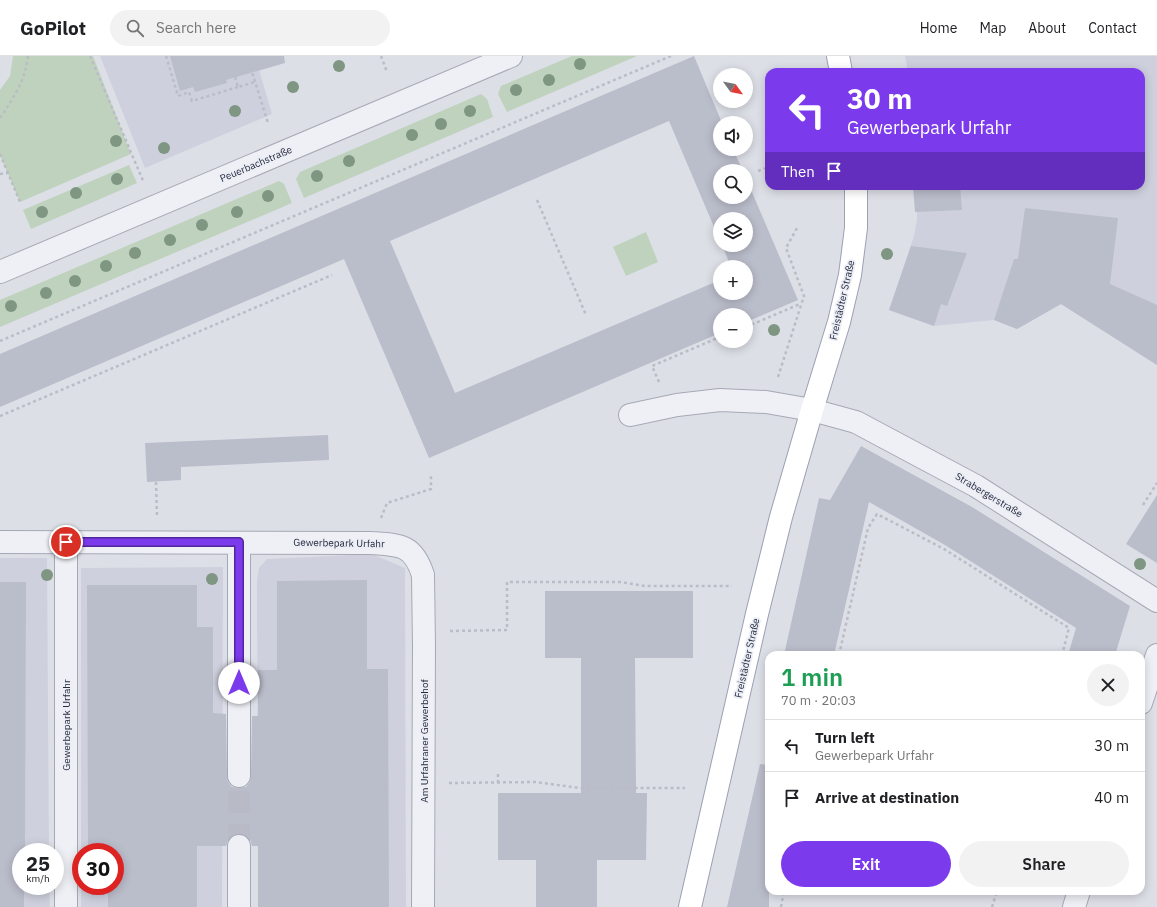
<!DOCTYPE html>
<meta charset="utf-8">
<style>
:root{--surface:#fff;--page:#f2f2f2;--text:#202124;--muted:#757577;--line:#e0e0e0;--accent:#7c3aed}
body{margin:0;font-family:"IBM Plex Sans",sans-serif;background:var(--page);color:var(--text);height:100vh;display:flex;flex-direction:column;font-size:15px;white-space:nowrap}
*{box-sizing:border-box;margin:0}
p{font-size:13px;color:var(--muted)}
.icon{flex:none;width:22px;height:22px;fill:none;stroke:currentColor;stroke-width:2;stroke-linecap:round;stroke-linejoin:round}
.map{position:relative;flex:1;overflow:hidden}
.panel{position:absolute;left:765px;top:595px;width:380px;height:244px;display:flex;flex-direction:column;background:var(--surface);border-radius:12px;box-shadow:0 2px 10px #0003}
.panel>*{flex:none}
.top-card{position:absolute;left:765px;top:12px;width:380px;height:122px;border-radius:12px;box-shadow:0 2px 10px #0003;background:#7c3aed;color:#fff;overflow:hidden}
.needle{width:26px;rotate:123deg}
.fabs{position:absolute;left:713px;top:12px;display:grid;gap:8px}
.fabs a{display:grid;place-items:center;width:40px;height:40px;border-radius:50%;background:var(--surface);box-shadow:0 2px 10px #0003;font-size:20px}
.speed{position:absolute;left:12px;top:787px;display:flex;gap:8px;font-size:20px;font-weight:700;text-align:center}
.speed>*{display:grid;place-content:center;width:52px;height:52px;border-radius:50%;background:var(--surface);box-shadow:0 2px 10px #0003;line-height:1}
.speed small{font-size:10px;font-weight:400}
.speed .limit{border:6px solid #d22;background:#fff;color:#111}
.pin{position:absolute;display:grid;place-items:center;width:34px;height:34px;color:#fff;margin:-17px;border:2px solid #fff;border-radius:50%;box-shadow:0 1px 4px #0007}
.me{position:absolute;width:44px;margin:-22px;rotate:0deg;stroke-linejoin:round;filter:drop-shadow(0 0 3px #0008)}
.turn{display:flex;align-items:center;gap:14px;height:84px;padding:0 16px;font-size:18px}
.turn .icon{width:52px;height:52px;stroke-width:2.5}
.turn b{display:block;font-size:28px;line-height:34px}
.then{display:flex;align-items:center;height:38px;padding:0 16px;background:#0003;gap:8px;font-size:15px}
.round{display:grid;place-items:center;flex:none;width:42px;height:42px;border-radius:21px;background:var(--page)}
.overview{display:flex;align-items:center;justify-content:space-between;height:68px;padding:0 16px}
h1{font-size:24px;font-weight:600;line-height:30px;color:#1e9e55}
.action{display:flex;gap:8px;margin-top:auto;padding:8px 16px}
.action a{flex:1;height:46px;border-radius:24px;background:var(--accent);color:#fff;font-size:16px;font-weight:600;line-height:46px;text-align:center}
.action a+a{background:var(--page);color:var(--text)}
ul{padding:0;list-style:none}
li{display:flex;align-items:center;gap:12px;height:52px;padding:0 16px;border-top:1px solid var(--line)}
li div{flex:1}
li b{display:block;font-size:15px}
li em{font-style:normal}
header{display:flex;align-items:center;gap:24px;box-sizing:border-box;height:56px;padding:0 20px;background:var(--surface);border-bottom:1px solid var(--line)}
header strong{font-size:19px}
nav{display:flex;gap:22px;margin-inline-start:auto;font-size:14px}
.search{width:280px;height:36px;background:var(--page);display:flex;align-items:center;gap:10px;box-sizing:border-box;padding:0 14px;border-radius:22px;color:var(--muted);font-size:15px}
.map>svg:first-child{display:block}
</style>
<header>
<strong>GoPilot</strong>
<div class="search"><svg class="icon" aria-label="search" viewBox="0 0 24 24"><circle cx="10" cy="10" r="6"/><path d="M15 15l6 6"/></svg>Search here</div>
<nav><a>Home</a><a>Map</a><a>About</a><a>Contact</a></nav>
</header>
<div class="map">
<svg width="1157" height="851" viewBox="0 0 1157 851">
<rect width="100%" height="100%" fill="#dddfe7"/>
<path fill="#ced1dd" d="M100 0H255L272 58 145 112Z
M905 0H1157V309L1061 248 1017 273 994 264 934 270 889 254 914 180 917 164V130H1141V16H908Z
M372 498 405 512 406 851H258L257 524 259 512 267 503Z
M0 502H47L49 796H21V830H49L50 851H0Z
M223 511 222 851H81V830H115V796H81V512Z"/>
<path fill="#bfd2bd" d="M13 0H93L131 98 20 146 0 99V34L10 20Z
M572 0H637L507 56 498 38 501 30Z
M481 38 487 43 493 61 304 142 296 123 300 116Z
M129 109 137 127 31 173 23 154Z
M279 125 284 128 292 147 0 271V244Z
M646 176 658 206 626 220 613 191Z"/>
<path fill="#babdca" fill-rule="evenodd" d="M170 0H284L285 7 226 24 227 27 195 36 193 31 180 35Z
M694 0 722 67H720V93H733L743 115H720V141H746V122L798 244 746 266V259H720V277L429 402 344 203 0 351V298ZM669 65 720 185V163H746V189H722L731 211H746V237H720V224L455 337 390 185Z
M913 130H960L962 154 915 156Z
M1025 152 1118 162 1110 228 1157 249V309L1061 248 1017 273 994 264 1014 203H1018Z
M911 190 967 197 947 250 941 248 934 270 889 254Z
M328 379 329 404 181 411V424L147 426 145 387Z
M861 390 972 451 1130 550 1115 599H1068L1076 572 945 489 869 446 834 599H784L819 442 830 444Z
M1157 439V507L1126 488Z
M367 524V613H388L389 851H258V790H252L250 783 245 779 239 778 232 779 228 784 226 790H197V851H108V830H115V796H107V791H88L87 529H197V571H213V657L226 658 227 720 228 726 232 731 239 732 246 731 250 726 251 720 252 660H258V614H277V525Z
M0 526H26L25 796H21V830H24V851H0Z
M545 535H693V602H635L636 737H647L646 804H597V851H536V804H498V737H581V602H545Z
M760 708 769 709V851H727Z"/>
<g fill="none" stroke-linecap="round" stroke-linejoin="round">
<path stroke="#b8bbc5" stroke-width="22" stroke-dasharray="22 11" stroke-linecap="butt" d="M239 790V720"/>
<g stroke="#a6a9b5" stroke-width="24">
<path id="minor" d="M0 216 511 0
M630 359 677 349 720 344 766 346 812 354 856 366 976 430 1157 545
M0 486 371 487C400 489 413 488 423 519L424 590 423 851
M66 486V851
M239 487V720
M1141 647 1157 599
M239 790V851
M1074 851 1079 835"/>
</g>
<g stroke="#9ba0b4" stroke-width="24">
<path id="primary" d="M838 0 841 16
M690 851 757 558 781 461 812 354 839 266 850 219 856 172V130"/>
</g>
<path stroke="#babdc6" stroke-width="2.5" stroke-dasharray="3 3" stroke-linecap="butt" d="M90 0 144 127
M166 0 178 40 189 36 192 45 238 31
M247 0 268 67
M381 0 387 16
M235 21 238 31 255 26
M0 62C14 41 25 25 28 0
M0 98 8 117
M758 115 769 111
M0 118 8 117 20 146
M537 144 586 259
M746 271 800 248
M0 285 671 0
M778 321 804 240 786 192 797 172
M659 326 652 310 720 281
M0 360 332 219
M156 426 157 461
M1143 449 1157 427
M381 462 387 447 431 433V418
M450 575 507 574V526H620L645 530H732
M839 599 868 472 877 458 944 493 1069 572 1062 599
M449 727 535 726 580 732H685
M498 727V716
M781 851 784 835
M992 851 997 835"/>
<use href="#minor" stroke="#eff0f6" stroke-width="22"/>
<use href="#primary" stroke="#fff" stroke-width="22"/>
</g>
<g fill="#7f9683">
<circle cx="580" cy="8" r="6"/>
<circle cx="339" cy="10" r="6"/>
<circle cx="549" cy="24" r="6"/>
<circle cx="293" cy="31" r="6"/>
<circle cx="516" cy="34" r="6"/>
<circle cx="235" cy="55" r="6"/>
<circle cx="470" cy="55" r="6"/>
<circle cx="441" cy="68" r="6"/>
<circle cx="412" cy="79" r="6"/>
<circle cx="116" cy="85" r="6"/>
<circle cx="164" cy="92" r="6"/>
<circle cx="349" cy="105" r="6"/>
<circle cx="317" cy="120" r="6"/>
<circle cx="117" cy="123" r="6"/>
<circle cx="76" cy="137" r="6"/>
<circle cx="268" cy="140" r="6"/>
<circle cx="42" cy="156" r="6"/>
<circle cx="237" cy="156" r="6"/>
<circle cx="202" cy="169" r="6"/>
<circle cx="170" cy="184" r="6"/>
<circle cx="135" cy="197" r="6"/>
<circle cx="887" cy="198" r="6"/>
<circle cx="106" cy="210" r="6"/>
<circle cx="75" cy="225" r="6"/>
<circle cx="46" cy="237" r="6"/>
<circle cx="11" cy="250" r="6"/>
<circle cx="774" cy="274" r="6"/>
<circle cx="1140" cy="508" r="6"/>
<circle cx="47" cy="519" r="6"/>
<circle cx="212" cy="523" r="6"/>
</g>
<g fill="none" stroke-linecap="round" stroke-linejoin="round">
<g stroke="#51269a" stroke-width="10">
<path id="route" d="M66 486H239V627"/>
</g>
<use href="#route" stroke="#7c3aed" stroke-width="7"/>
</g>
<g text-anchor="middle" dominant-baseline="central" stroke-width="3.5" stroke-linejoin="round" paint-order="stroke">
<g font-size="10" fill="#252a3f" stroke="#eceef5">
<text transform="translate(256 108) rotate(-23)">Peuerbachstraße</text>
<text transform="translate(842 244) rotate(-77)">Freistädter Straße</text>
<text transform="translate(989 439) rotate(31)">Strabergerstraße</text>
<text transform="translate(339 487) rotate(1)">Gewerbepark Urfahr</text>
<text transform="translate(747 602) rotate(-77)">Freistädter Straße</text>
<text transform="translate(66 669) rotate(-90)">Gewerbepark Urfahr</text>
<text transform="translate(424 685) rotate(-90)">Am Urfahraner Gewerbehof</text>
</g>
</g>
</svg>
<div class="fabs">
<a><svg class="needle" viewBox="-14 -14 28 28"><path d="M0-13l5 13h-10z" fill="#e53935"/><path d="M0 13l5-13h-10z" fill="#757577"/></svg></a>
<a><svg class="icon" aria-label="sound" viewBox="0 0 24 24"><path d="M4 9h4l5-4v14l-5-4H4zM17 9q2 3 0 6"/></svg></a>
<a><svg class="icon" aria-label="search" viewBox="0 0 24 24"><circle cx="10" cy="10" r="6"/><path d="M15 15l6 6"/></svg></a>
<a><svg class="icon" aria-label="layers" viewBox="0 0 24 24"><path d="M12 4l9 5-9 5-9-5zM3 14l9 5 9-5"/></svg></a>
<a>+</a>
<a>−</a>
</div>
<div class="speed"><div>25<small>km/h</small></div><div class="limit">30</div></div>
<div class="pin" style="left:66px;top:486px;background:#d93025"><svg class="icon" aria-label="arrive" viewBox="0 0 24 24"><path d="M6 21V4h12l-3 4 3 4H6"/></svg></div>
<svg class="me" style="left:239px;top:627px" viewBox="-20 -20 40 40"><circle r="19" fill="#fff"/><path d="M0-13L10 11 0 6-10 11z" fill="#7c3aed"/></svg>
<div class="top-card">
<div class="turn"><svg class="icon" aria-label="left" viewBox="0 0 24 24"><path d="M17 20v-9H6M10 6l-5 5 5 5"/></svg><div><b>30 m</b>Gewerbepark Urfahr</div></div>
<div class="then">Then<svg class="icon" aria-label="arrive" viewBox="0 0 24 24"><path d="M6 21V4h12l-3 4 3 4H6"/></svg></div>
</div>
<section class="panel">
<div class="overview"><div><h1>1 min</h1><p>70 m · 20:03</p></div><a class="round"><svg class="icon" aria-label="close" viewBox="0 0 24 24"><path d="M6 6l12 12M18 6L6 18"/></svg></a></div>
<ul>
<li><svg class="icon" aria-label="left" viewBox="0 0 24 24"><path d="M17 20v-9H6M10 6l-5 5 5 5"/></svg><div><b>Turn left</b><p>Gewerbepark Urfahr</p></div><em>30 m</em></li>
<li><svg class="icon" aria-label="arrive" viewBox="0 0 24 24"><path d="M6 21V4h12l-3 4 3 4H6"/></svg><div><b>Arrive at destination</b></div><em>40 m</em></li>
</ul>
<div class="action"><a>Exit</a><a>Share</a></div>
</section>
</div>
